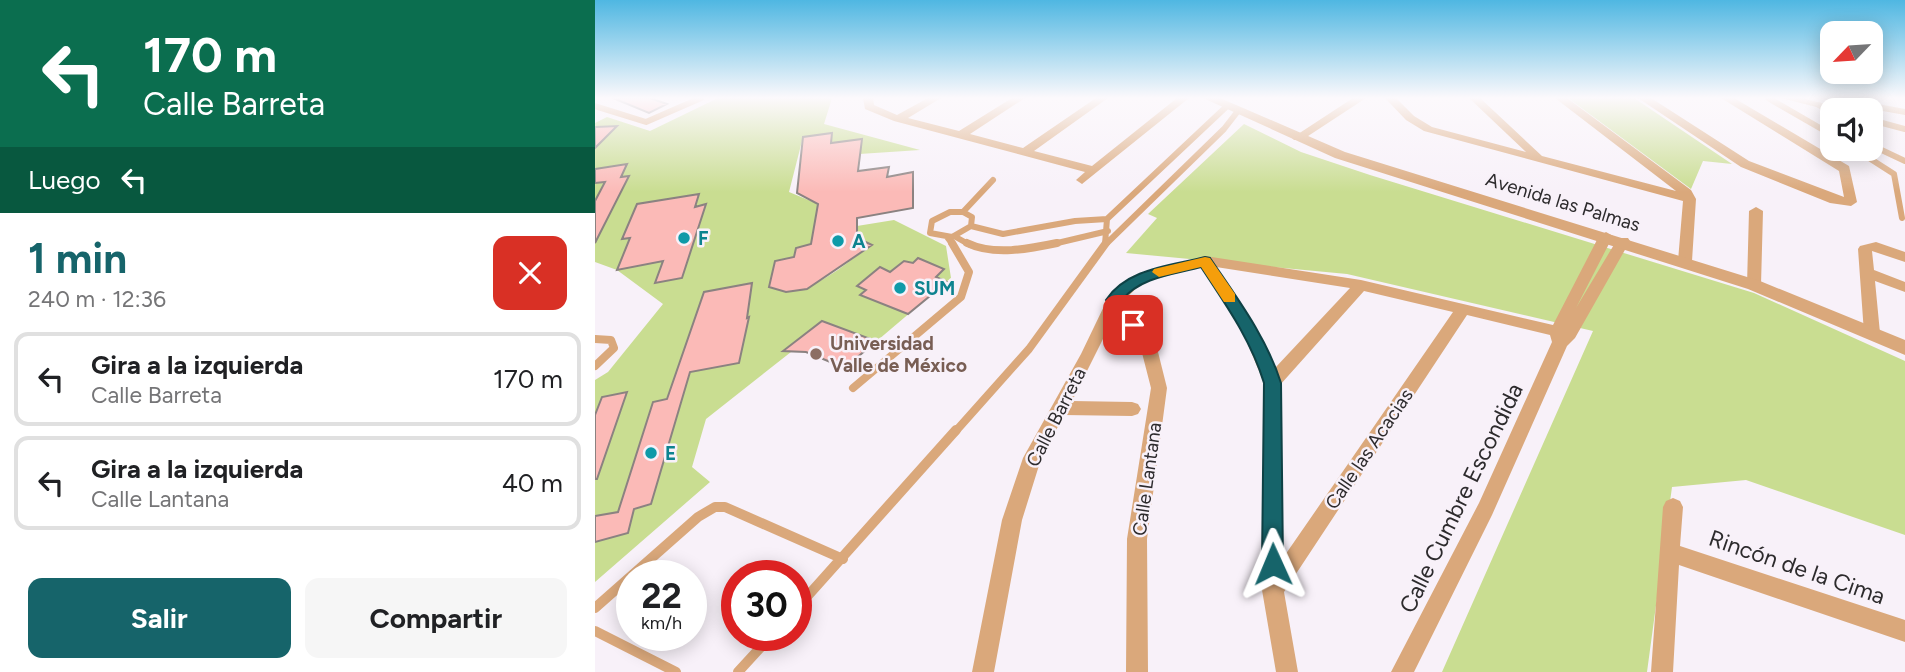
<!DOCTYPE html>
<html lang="es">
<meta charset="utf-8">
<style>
:root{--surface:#fff;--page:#f6f6f6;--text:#202124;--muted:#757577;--line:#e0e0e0;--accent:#16646a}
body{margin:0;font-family:Figtree,sans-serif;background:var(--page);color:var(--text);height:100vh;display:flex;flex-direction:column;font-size:26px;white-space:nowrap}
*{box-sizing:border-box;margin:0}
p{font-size:23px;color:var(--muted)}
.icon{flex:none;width:38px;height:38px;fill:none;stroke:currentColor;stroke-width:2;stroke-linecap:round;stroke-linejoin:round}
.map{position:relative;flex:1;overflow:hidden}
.side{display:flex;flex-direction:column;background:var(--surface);width:595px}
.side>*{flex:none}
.top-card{background:#0b6e4f;color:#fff;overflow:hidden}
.needle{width:46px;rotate:245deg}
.controls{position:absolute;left:1225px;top:21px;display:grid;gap:14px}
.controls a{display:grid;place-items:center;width:63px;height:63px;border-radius:14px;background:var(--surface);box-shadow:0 4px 18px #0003;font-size:35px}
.speed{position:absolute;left:21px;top:560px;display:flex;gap:14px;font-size:35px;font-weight:700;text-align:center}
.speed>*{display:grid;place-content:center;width:91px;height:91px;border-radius:50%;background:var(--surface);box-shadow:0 4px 18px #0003;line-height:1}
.speed small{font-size:18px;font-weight:400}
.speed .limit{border:10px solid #d22;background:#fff;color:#111}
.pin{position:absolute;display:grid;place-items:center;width:60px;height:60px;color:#fff;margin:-30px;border-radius:14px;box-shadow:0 4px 10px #0006}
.me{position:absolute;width:77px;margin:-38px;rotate:359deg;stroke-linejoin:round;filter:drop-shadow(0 0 5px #0008)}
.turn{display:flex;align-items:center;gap:24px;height:147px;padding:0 28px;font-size:32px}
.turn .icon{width:91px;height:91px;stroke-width:2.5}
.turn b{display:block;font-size:49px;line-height:60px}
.then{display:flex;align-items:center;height:66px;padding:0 28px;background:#0003;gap:14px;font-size:26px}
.round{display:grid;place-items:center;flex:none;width:74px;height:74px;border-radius:14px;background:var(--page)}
.headline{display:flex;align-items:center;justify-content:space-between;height:119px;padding:0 28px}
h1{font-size:42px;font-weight:700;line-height:52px;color:var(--accent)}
.primary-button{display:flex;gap:14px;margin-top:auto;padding:14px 28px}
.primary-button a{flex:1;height:80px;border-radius:14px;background:var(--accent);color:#fff;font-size:28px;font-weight:700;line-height:80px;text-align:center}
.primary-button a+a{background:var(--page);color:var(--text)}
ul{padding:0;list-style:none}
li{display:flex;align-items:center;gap:21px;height:94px;margin:0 14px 10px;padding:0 14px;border:4px solid var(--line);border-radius:14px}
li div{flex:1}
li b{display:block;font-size:26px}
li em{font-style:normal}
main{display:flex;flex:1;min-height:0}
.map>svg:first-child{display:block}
</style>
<main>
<section class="side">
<div class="top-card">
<div class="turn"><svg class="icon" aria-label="left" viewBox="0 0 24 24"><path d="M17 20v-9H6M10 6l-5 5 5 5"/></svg><div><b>170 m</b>Calle Barreta</div></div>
<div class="then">Luego<svg class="icon" aria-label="left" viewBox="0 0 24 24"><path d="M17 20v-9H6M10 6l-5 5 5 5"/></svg></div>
</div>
<div class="headline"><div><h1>1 min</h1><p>240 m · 12:36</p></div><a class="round" style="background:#d93025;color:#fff"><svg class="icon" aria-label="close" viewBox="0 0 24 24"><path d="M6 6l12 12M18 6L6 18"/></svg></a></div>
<ul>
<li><svg class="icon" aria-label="left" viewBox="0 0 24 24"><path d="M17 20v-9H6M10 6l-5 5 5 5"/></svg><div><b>Gira a la izquierda</b><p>Calle Barreta</p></div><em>170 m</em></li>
<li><svg class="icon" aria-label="left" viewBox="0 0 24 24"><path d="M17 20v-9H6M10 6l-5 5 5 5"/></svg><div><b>Gira a la izquierda</b><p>Calle Lantana</p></div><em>40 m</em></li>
</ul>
<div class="primary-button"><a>Salir</a><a>Compartir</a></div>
</section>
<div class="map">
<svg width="1310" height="672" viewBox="0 0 1310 672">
<rect width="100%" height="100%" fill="#f8f1f9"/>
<path fill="#c9dd91" d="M123 98H237L229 124 325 150 234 156 237 133 208 137 194 192 223 204 216 244 199 257 181 261 174 286C215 300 244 267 277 245L262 238V226L299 220 351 246 356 278 250 368 211 352H196L111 419 97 467 115 482 0 582V380L13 372 68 304 22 270 0 262V123L12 117 55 131Z
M973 98H1039L1137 164 1108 161 1096 189Z
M649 124 706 152 775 175 1159 293 1310 361V535L1151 480 1077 487 1052 672H847L998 331 752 274 531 253 562 218 553 214Z"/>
<path fill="#fbbab7" stroke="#8b8281" stroke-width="2" d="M18 98H55L72 104 54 113Z
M22 126 0 148V127Z
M237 133 236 143 267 139 263 171 294 167 292 177 318 172V208L262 218V238L277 245 212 289 191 292 174 287 180 261 199 257 201 248 216 244 223 204 202 193 208 137Z
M32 164 26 177 34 176 0 243V201L10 182 0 183V169Z
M104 194 100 207 111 204 87 278 60 283 68 261 22 270 35 238 27 239 42 204Z
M323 258 349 269 341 277 352 282 313 314 265 295 271 290 262 286 285 267 295 272 309 261 318 263Z
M157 283 152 318 154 317 144 363 95 372 56 504 39 509 33 533 0 542V516L23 512 58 402 72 399 109 292Z
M227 321 281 341 250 368 211 352 188 351Z
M32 392 2 479H0V415L7 397Z"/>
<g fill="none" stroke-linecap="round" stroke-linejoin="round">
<path stroke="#daa87b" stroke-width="6" d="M1173 98 1237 135
M1224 105 1237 113
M0 106 51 122 106 98
M1276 120 1310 129
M1276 145 1310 161
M1260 149 1299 174 1307 218
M355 212H368L377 217 376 226 357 237 335 233 337 221Z
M368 212 398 180
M376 226 408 234 480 221 512 219
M359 236 375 245
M352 237 358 245
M510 244 512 219 631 107
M454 245 513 231
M510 245 629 129 643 111"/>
<path stroke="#daa87b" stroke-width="8" d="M372 243C399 256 433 249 462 243
M0 339 16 340 19 348 0 366
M258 388 366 297 374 272 357 243
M360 432 434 349 511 243"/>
<path stroke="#daa87b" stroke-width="10" d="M0 608 103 517 120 507H130L248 559
M201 609 361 430
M0 631 81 672
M143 672 177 635"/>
<path fill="#daa87b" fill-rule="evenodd" d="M268 98H278L279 105 302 115 333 98H346L313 118 364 131 417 98H430L375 134 428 148 501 98H513L439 151 497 166 582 98H594L487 184 481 180 490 172 299 121 270 109Z
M758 98H771L707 140H699L697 138Z
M790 98H801L819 116 837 127 931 152 874 98H885L947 156 1081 191 960 98H972L1096 190 1101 199 1097 261 1090 266 1083 261 1088 201 829 131 811 120Z
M1043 98H1056L1154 161 1249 197 1244 171 1126 98H1139L1254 166 1262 202 1256 206 1235 203 1146 167Z
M1186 98H1207L1249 109 1237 111Z
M1227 98H1251L1310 109V115L1232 101Z
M1161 207 1168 211 1166 285 1159 290 1152 285 1154 211Z
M1011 232 1018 236 981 308 1023 238H1033L1035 241 980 338 972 346 897 515 819 672H796L884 503 957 342 955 335 872 315 689 592 703 672H681L667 590 669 383 649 335 607 267 548 282 528 301 562 348 572 388 552 539 553 672H531L532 539 556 388 546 349 521 313 477 401 537 402 543 404 546 409 543 414 537 416 469 415 446 459 427 520 399 672H377L407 520 428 458 486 354 512 300 538 276 610 256 766 280 958 325 1004 236ZM621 267 755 288 680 368 656 320ZM769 291 858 312 688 558 685 385Z
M1281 242 1310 252V262L1277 251 1279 270 1310 282V292L1280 281 1285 333 1277 339 1269 333 1263 249 1265 246Z
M1078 498 1085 501 1088 507 1085 546 1310 620V642L1084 565 1078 672H1056L1068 507 1071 501Z"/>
<path fill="#daa87b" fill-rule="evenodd" d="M608 98H625L750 152 1165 281 1310 340V355L1153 289 740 158Z"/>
</g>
<linearGradient id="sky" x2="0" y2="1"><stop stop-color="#4fb7e2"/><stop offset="0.51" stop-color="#fcf9fc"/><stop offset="1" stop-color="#fcf9fc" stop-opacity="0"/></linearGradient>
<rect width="1310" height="192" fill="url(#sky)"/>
<path fill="#16646a" stroke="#0e4145" stroke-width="2" d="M610 257 615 258C642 298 671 336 686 383L688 564 685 571 678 574 670 571 667 564 669 383C656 340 631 305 606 267 580 274 545 277 527 300L546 325 544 329H533L511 300C532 268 576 266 610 257Z"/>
<path fill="#f59e0b" d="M610 257 615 258 640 294V302H629L606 267 564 277 557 272 559 269Z"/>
<g fill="#0f9aa8" stroke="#f8f1f9" stroke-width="2.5">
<circle cx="89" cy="238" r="7"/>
<circle cx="243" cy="241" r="7"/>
<circle cx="305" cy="288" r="7"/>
<circle cx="56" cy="453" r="7"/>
</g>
<circle fill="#8d6e63" stroke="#f8f1f9" stroke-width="2.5" cx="221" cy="354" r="7"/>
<g text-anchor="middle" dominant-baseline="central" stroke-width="5" stroke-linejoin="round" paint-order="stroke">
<g font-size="19" fill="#2d2b2d" stroke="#f8f1f9">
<text transform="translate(968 202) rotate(17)">Avenida las Palmas</text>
<text transform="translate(461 417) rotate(-63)">Calle Barreta</text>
<text transform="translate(774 449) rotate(-56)">Calle las Acacias</text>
<text transform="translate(552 479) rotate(-82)">Calle Lantana</text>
</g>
<g font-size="19" font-weight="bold" fill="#0d838f" stroke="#f8f1f9" text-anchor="start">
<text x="103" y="238">F</text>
<text x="257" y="241">A</text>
<text x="319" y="288">SUM</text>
<text x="70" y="453">E</text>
</g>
<g font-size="19" font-weight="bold" fill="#785e54" stroke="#f8f1f9" text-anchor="start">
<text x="235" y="343">Universidad<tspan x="235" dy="22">Valle de México</tspan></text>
</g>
<g font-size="23" fill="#2d2b2d" stroke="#f8f1f9">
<text transform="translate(866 498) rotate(-64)">Calle Cumbre Escondida</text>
<text transform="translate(1202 567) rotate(19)">Rincón de la Cima</text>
</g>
</g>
</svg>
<div class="controls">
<a><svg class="needle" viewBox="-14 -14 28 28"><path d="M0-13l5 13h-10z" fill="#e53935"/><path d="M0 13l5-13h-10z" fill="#757577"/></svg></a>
<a><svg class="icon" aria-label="sound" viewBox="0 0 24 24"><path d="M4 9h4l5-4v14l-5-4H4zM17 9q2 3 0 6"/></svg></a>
</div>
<div class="speed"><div>22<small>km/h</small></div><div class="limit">30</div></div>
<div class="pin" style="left:538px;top:325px;background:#d93025"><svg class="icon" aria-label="arrive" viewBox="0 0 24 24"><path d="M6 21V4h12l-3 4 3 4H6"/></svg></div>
<svg class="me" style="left:678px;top:564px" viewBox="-20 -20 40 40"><path d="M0-17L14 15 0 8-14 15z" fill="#16646a" stroke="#fff" stroke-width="4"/></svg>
</div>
</main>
